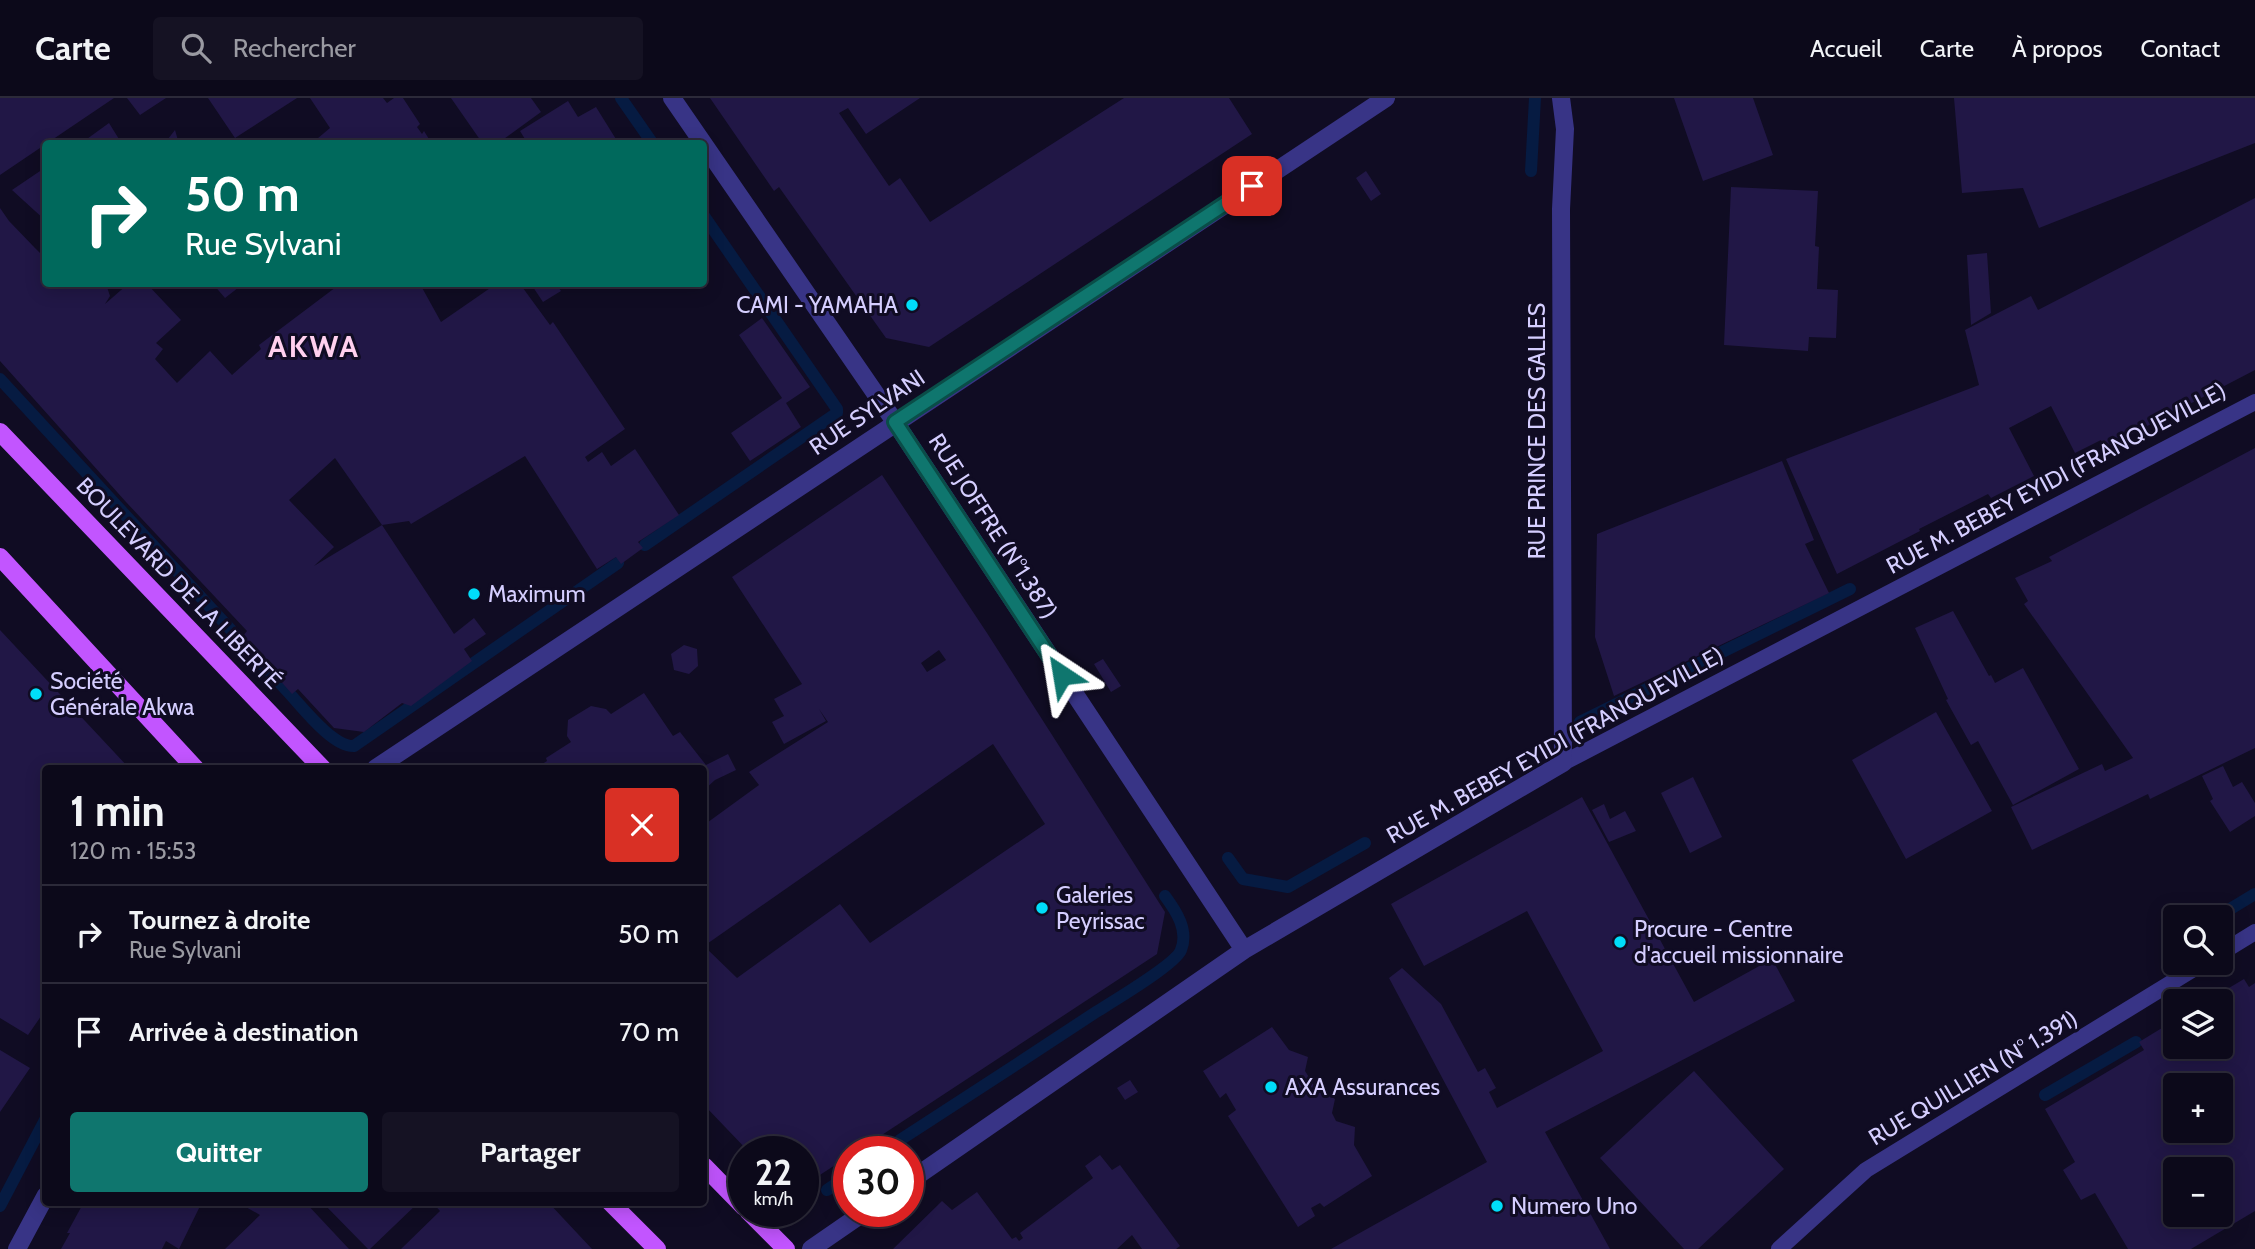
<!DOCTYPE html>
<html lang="fr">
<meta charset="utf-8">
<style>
:root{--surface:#0c091a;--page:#151223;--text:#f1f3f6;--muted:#9a9aa2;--line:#2c2a39;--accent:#0f766e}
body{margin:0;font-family:Cabin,sans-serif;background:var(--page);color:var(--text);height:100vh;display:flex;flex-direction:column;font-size:26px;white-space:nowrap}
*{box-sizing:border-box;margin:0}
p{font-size:23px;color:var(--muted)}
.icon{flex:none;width:38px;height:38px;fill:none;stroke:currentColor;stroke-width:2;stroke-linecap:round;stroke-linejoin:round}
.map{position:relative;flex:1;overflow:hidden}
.side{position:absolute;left:42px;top:667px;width:665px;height:441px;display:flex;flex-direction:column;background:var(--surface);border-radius:7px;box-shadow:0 4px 18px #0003,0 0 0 2px var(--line)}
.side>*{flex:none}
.banner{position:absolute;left:42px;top:42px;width:665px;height:147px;border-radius:7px;box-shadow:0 4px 18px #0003,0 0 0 2px var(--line);background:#00695c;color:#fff;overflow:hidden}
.buttons{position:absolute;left:2163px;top:807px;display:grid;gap:14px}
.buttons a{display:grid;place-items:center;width:70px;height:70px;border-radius:7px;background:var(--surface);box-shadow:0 4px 18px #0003,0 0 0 2px var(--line);font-size:35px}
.speed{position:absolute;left:728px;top:1038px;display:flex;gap:14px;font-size:35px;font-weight:700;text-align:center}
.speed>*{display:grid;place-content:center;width:91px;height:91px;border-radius:50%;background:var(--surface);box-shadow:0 4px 18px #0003,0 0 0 2px var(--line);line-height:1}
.speed small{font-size:18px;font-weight:400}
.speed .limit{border:10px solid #d22;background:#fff;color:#111}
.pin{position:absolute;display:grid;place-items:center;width:60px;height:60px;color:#fff;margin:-30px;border-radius:14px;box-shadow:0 4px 10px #0006}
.me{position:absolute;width:77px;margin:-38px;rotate:327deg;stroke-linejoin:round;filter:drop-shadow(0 0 5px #0008)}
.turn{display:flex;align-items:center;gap:24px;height:147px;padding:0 28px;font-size:32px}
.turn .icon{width:91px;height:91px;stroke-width:2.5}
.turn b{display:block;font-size:49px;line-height:60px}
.round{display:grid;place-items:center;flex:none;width:74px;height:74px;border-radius:7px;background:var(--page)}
.headline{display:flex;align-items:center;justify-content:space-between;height:119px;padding:0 28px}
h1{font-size:42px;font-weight:700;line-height:52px}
.cta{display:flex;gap:14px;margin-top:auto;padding:14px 28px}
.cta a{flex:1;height:80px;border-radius:7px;background:var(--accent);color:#fff;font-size:28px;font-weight:700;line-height:80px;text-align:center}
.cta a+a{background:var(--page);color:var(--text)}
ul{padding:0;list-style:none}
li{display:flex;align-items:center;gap:21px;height:98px;padding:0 28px;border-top:2px solid var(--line)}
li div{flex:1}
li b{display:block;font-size:26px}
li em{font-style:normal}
header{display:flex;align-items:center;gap:42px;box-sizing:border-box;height:98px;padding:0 35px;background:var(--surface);border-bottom:2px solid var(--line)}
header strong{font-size:33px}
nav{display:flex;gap:38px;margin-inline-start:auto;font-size:24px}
.search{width:490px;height:63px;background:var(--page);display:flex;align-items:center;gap:18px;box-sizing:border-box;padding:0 24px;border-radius:7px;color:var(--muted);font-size:26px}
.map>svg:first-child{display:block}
</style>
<header>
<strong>Carte</strong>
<div class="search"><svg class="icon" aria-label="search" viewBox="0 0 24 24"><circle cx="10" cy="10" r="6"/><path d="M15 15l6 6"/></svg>Rechercher</div>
<nav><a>Accueil</a><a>Carte</a><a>À propos</a><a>Contact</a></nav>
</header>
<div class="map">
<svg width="2255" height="1151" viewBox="0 0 2255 1151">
<rect width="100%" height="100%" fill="#100c23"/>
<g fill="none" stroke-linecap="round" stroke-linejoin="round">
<path stroke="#061b42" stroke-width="12" d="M621 0 653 46
M1531 73 1535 0
M0 281 289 595C303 610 333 649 354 648L618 465
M645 447 837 315V311L704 118
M1580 624 1850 491
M1228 760 1243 781 1288 789 1365 745
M2217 819 2255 796
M2045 997 2136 944
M900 1042C965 1000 1031 957 1096 914 1112 904 1176 866 1181 852 1189 832 1176 813 1165 798
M827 1092 849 1077
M0 1108 46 1020"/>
</g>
<path fill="#211746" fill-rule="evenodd" d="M0 0H114L0 77Z
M127 0H166L140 17Z
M208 0H297L235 40Z
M310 0H383L387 5 394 0H403L420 26 417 29 422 36 424 33 432 46H311L330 30Z
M451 0H531L541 14 497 46H483Z
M710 0H920L866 36 848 10 839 15 889 88 900 80 930 124 1124 0H1229L1252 36 929 249 886 240 779 89 774 93Z
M1674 0H1753L1773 57 1703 83Z
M1954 0H2255V45L2039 130 2023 90 1962 95Z
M568 3 578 19 596 9 619 46H528L520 33Z
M109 25 122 46H80Z
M175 32 179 46H164Z
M46 69V123L12 92Z
M1366 73 1381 96 1371 103 1356 80Z
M1731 89 1818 93 1815 148 1819 149 1817 191 1838 192 1836 240 1809 239 1808 253 1724 247Z
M2255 100V272L2105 350 2101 342 2075 355 2051 308 2009 330 2034 378 1991 400 1988 396 1919 431 1920 433 1837 476 1786 361 1979 287 1965 232 2031 198 2038 212Z
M0 110 9 123 35 150 43 158 46 156V186H106L110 198 105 206 128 186H147L181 222 156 245 163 251 155 261 177 285 210 253 232 277 261 251 259 247 340 186H420L441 224 496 186H520L550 227 553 224 625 331 585 359 588 364 602 354 611 368 635 351 679 417 638 444 643 450 621 466 616 459 597 471 525 358 411 426 409 423 382 427 454 536 474 520 486 536 464 551 472 563 411 608 402 605 364 634 334 630 298 591 292 596 242 539 247 533 126 404 0 263ZM335 360 382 427 314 468 334 449 289 402Z
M1987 155 1991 215 1971 227 1967 157Z
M213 186H243L225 200Z
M531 186H556L561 193 543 204Z
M762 220 810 289 786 305 801 329 750 363 731 335 782 300 739 237Z
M2255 350V650L2150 701 2148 696 2032 752 2011 709 2102 666 2105 673 2133 660 2024 506 2028 503 2015 480 2052 463 2049 459Z
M1782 363 1814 442 1805 446 1829 495 1614 598 1595 539 1597 436Z
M882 377 987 535 1165 814 1157 856 856 1054H849V1058L803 1088V1054H749L704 1007V727L759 687 749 674 828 624 819 611 826 623 784 646 772 624 784 618 774 601 802 586 732 479ZM939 552 946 562 927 574 921 565ZM993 646 1045 726 870 845 840 806 737 880 704 848Z
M1953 513 1989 578 1991 577 1995 585 2023 570 2079 671 2013 707 1978 643 1971 647 1946 602 1948 601 1915 530Z
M0 532 129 670H46V911L28 937 0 920Z
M684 547 697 551 698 568 689 576 674 572 671 556Z
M1103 561 1121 588 1111 594 1094 566Z
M644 595 673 638 680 634 706 667 728 656 736 672 715 682 704 692V670H650L648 667 643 670H536L547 663 546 660 571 644 567 638 568 622 591 608 606 611 611 616Z
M1936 614 1992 713 1906 761 1852 662Z
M2223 668 2233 689 2242 684 2255 705V718L2230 734 2210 703 2213 701 2202 678Z
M1693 679 1722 739 1690 755 1661 695Z
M1582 699 1694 904 1772 861 1795 903 1545 1034 1610 1151H1331L1487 1064 1389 880 1402 870 1441 906 1478 974 1485 970 1496 990 1489 994 1497 1010 1603 953 1527 813 1424 868 1391 806Z
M1604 706 1610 721 1625 713 1636 733 1609 744 1592 712Z
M2244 881 2249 889 2255 885V1113L2191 1151H2128L2095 1095 2081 1102 2063 1072 2075 1064 2045 1011 2144 952 2139 944 2175 922V948H2221V903H2207ZM2175 987H2221V1032H2175ZM2175 1071H2221V1116H2175Z
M1272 929 1289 952 1308 959 1305 973 1315 989 1335 1001 1332 1015 1336 1023 1355 1029 1354 1047 1372 1078 1324 1109 1320 1105 1311 1110 1315 1118 1298 1129 1228 1018 1236 1012 1226 995 1220 1000 1203 973Z
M0 952 30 970 0 1014Z
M1694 973 1784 1071 1698 1151H1684L1600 1060Z
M1130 982 1138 994 1125 1002 1117 990Z
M1100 1057 1112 1072 1120 1067 1180 1148 1176 1151H1142L1132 1137 1117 1151H893L942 1103 952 1112 977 1094 1012 1141 1016 1139 1019 1143 1023 1140 1020 1135 1093 1080 1085 1068Z
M84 1104H202L179 1151 166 1143 162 1151H61L70 1135H67Z
M237 1104H305L349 1151H225L260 1117Z
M322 1104H419L370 1151H368Z
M432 1104H548L592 1151H401L440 1113Z"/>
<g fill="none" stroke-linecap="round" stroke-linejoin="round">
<path stroke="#383486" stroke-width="16" d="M1563 665 2255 304
M2221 855 2255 834
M1779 1151 1866 1072 2205 864"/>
<path stroke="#383486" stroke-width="18" d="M672 0 895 324 1244 852
M376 670 1386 0
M908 1084 1244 852 1563 665 1561 111 1565 31 1561 0
M17 1151 46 1097
M811 1151 866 1113"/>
<path stroke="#c255ff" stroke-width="18" d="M0 334 322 670
M0 459 195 670
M704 1068 744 1109
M610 1104 657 1151
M748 1113 786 1151"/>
</g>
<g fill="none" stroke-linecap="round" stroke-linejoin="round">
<g stroke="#0a4d48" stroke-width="18">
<path id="route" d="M1062 577 895 324 1252 88"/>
</g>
<use href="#route" stroke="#0f766e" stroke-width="12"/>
</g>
<g fill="#00ddf9" stroke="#100c23" stroke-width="2.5">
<circle cx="912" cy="207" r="7"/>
<circle cx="474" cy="496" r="7"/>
<circle cx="36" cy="596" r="7"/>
<circle cx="1042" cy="810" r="7"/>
<circle cx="1620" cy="844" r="7"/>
<circle cx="1271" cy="989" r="7"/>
<circle cx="1497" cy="1108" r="7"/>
</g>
<g text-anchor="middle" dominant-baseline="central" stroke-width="6" stroke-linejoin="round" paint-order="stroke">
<g font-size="23" fill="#d5ceff" stroke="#100c23" text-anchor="start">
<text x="898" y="207" text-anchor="end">CAMI - YAMAHA</text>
<text x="488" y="496">Maximum</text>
<text x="50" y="583">Société<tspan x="50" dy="26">Générale Akwa</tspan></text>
<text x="1056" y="797">Galeries<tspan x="1056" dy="26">Peyrissac</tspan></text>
<text x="1634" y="831">Procure - Centre<tspan x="1634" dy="26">d'accueil missionnaire</tspan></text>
<text x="1285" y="989">AXA Assurances</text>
<text x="1511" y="1108">Numero Uno</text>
</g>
<g font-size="23" fill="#d5ceff" stroke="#100c23">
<text transform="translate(867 314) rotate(-34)">RUE SYLVANI</text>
<text transform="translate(1537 333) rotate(-90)">RUE PRINCE DES GALLES</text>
<text transform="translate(2056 380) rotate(-28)">RUE M. BEBEY EYIDI (FRANQUEVILLE)</text>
<text transform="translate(993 428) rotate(57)">RUE JOFFRE (N°1.387)</text>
<text transform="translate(179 485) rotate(46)">BOULEVARD DE LA LIBERTÉ</text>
<text transform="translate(1555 647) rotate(-29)">RUE M. BEBEY EYIDI (FRANQUEVILLE)</text>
<text transform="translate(1973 980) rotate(-31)">RUE QUILLIEN (N° 1.391)</text>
</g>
<g font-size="30" font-weight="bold" letter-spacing="2" fill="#ffd0ee" stroke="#100c23">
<text x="314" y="248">AKWA</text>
</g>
</g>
</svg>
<div class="buttons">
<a><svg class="icon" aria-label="search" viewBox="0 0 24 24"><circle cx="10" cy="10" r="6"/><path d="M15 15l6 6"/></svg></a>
<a><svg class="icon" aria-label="layers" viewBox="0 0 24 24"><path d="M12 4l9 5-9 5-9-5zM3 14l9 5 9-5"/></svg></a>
<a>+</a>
<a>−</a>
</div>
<div class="speed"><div>22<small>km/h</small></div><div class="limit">30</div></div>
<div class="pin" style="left:1252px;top:88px;background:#d93025"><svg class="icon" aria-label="arrive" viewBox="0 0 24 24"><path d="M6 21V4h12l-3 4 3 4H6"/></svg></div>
<svg class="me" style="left:1062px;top:577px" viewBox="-20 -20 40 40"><path d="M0-17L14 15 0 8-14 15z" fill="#0f766e" stroke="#fff" stroke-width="4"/></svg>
<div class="banner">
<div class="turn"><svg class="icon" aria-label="right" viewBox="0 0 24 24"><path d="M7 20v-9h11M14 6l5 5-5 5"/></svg><div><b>50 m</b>Rue Sylvani</div></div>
</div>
<section class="side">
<div class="headline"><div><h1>1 min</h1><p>120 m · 15:53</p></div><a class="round" style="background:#d93025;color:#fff"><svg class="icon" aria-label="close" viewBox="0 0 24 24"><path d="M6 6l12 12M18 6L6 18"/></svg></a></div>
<ul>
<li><svg class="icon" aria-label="right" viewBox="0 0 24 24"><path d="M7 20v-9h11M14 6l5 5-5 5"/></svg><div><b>Tournez à droite</b><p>Rue Sylvani</p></div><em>50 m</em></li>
<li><svg class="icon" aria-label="arrive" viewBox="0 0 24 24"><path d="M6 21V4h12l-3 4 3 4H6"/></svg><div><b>Arrivée à destination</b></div><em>70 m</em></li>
</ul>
<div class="cta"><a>Quitter</a><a>Partager</a></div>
</section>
</div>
